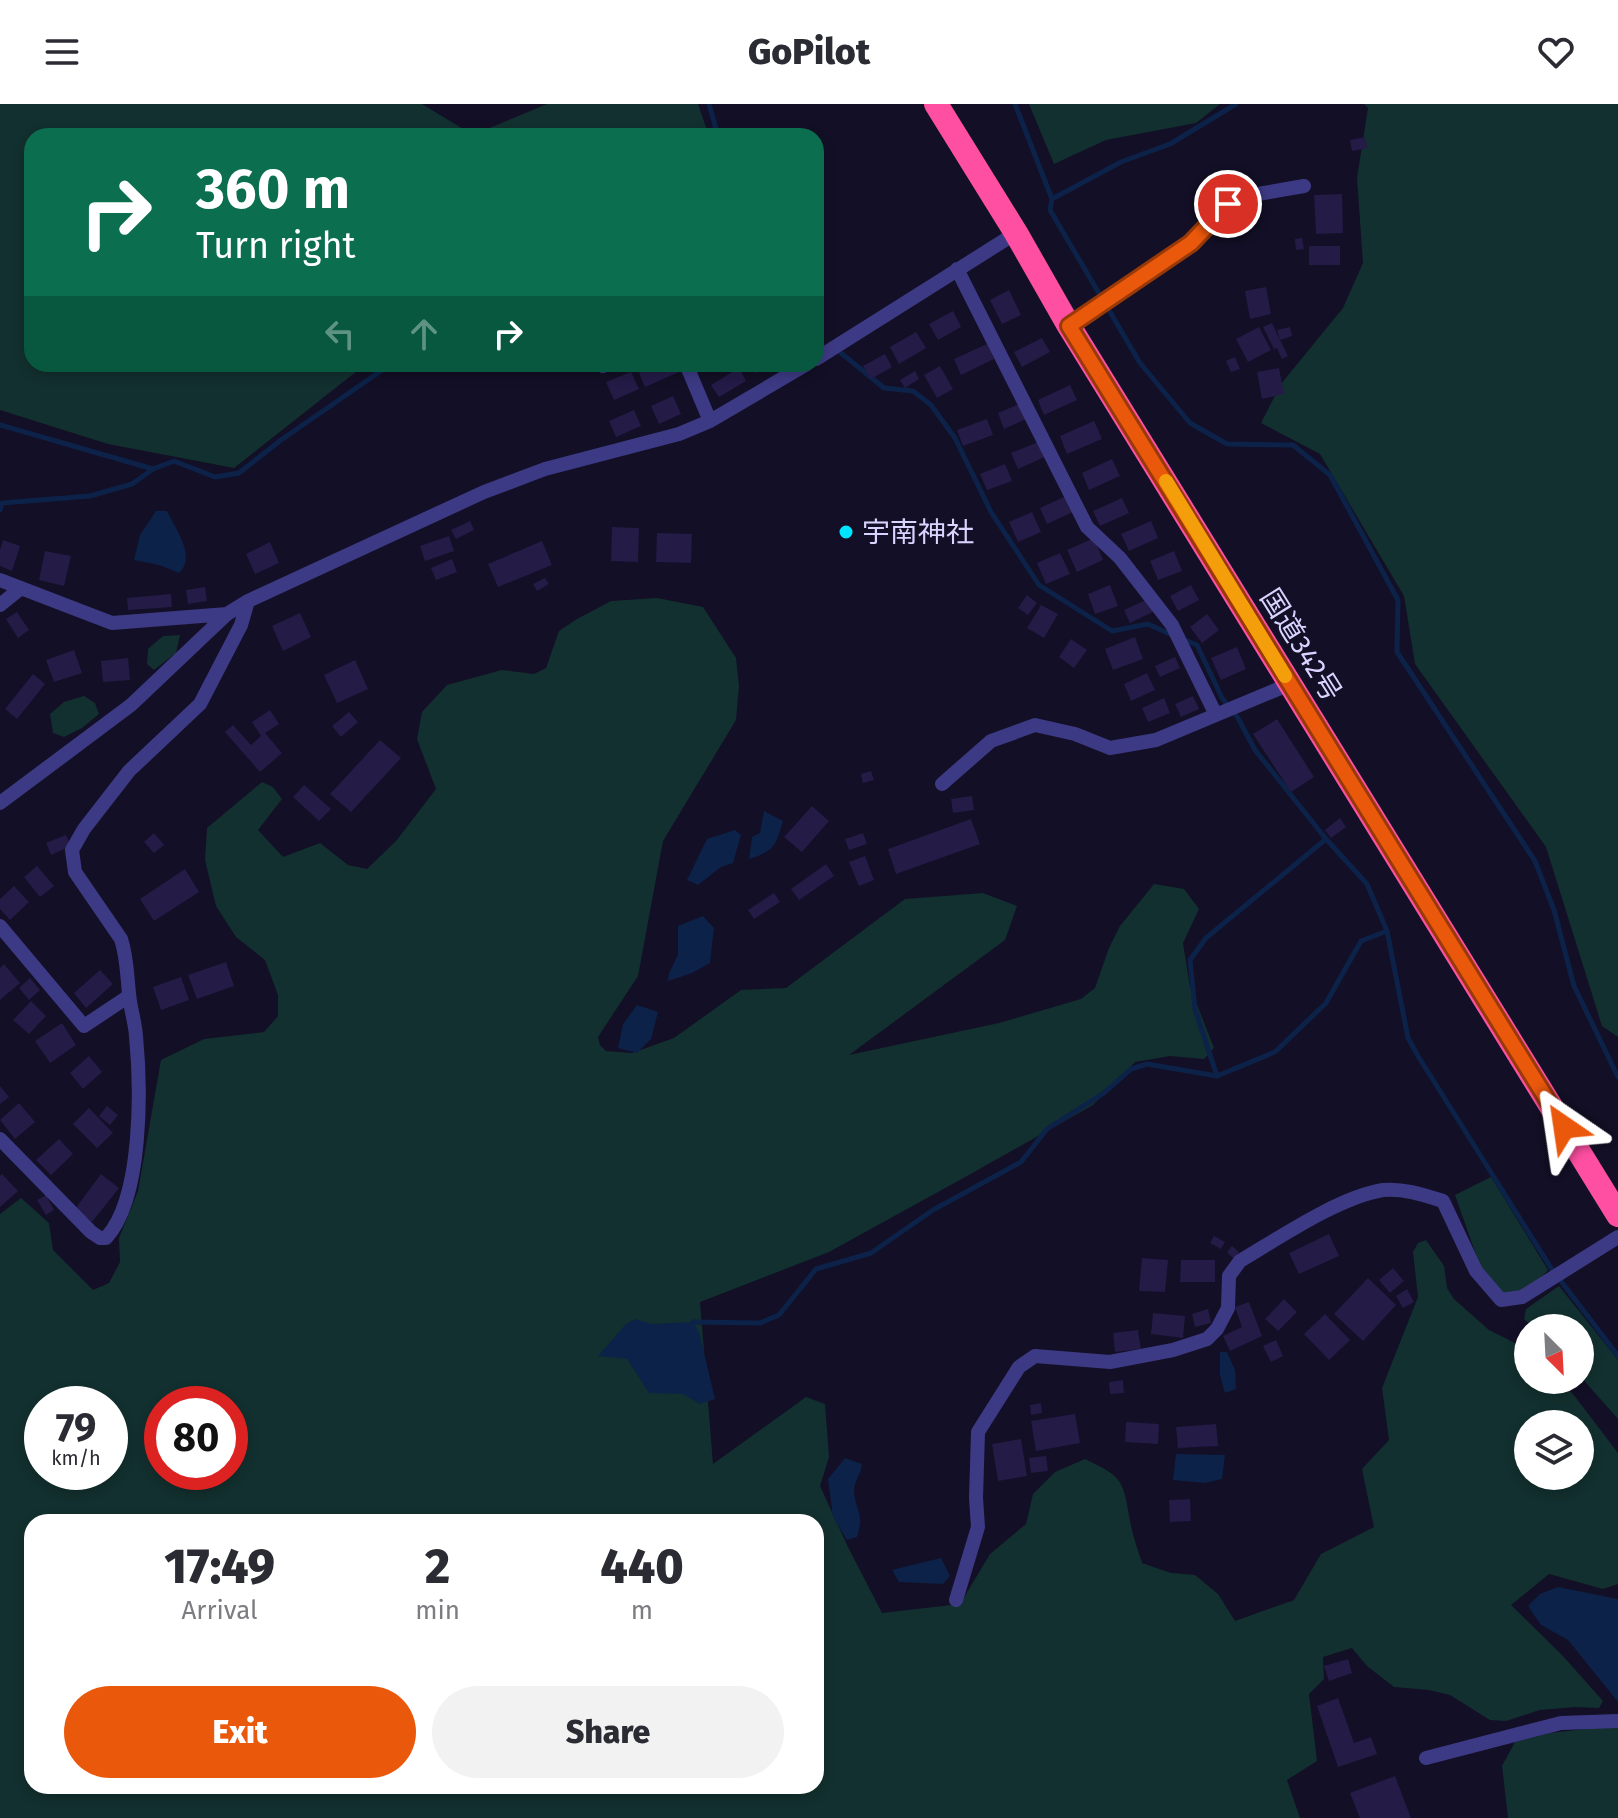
<!DOCTYPE html>
<meta charset="utf-8">
<style>
:root{--surface:#fff;--page:#f2f2f3;--text:#2b2b33;--muted:#7c7c81;--accent:#ea580c}
body{margin:0;font-family:"Fira Sans","Noto Sans JP",sans-serif;background:var(--page);color:var(--text);height:100vh;display:flex;flex-direction:column;font-size:30px;white-space:nowrap}
*{box-sizing:border-box;margin:0}
p{font-size:26px;color:var(--muted)}
.icon{flex:none;width:44px;height:44px;fill:none;stroke:currentColor;stroke-width:2;stroke-linecap:round;stroke-linejoin:round}
.map{position:relative;flex:1;overflow:hidden}
.details{position:absolute;left:24px;top:1410px;width:800px;height:280px;display:flex;flex-direction:column;background:var(--surface);border-radius:24px;box-shadow:0 4px 12px #0003}
.details>*{flex:none}
.top-card{position:absolute;left:24px;top:24px;width:800px;height:244px;border-radius:24px;box-shadow:0 4px 12px #0003;background:#0b6e4f;color:#fff;overflow:hidden}
.needle{width:52px;rotate:156deg}
.fabs{position:absolute;left:1514px;top:1210px;display:grid;gap:16px}
.fabs a{display:grid;place-items:center;width:80px;height:80px;border-radius:50%;background:var(--surface);box-shadow:0 4px 12px #0003;font-size:40px}
.speed{position:absolute;left:24px;top:1282px;display:flex;gap:16px;font-size:40px;font-weight:700;text-align:center}
.speed>*{display:grid;place-content:center;width:104px;height:104px;border-radius:50%;background:var(--surface);box-shadow:0 4px 12px #0003;line-height:1}
.speed small{font-size:20px;font-weight:400}
.speed .limit{border:12px solid #d22;background:#fff;color:#111}
.pin{position:absolute;display:grid;place-items:center;width:68px;height:68px;color:#fff;margin:-34px;border:4px solid #fff;border-radius:50%;box-shadow:0 2px 8px #0007}
.me{position:absolute;width:88px;margin:-44px;rotate:328deg;stroke-linejoin:round;filter:drop-shadow(0 0 6px #0008)}
.turn{display:flex;align-items:center;gap:28px;height:168px;padding:0 40px;font-size:36px}
.turn .icon{width:104px;height:104px;stroke-width:2.5}
.turn b{display:block;font-size:56px;line-height:68px}
.lanes{display:flex;align-items:center;height:76px;padding:0 40px;background:#0003;justify-content:center;gap:40px;direction:ltr}
.lanes .off{opacity:.35}
.eta{display:flex;justify-content:space-evenly;align-items:center;height:136px;text-align:center}
.eta b{font-size:48px;font-weight:800;line-height:56px}
.cta{display:flex;gap:16px;margin-top:auto;padding:16px 40px}
.cta a{flex:1;height:92px;border-radius:48px;background:var(--accent);color:#fff;font-size:32px;font-weight:800;line-height:92px;text-align:center}
.cta a+a{background:var(--page);color:var(--text)}
header{display:flex;justify-content:space-between;align-items:center;height:104px;padding:0 40px;background:var(--surface);font-size:36px;font-weight:800}
.map>svg:first-child{display:block}
</style>
<header><svg class="icon" aria-label="menu" viewBox="0 0 24 24"><path d="M4 6h16M4 12h16M4 18h16"/></svg>GoPilot<svg class="icon" aria-label="heart" viewBox="0 0 24 24"><path d="M12 20l-8-8c-3-5 5-10 8-4 3-6 11-1 8 4z"/></svg></header>
<div class="map">
<svg width="1618" height="1714" viewBox="0 0 1618 1714">
<rect width="100%" height="100%" fill="#130f26"/>
<path fill="#12302f" fill-rule="evenodd" d="M0 0H422L473 31 547 0H698L709 32H32V260H366L234 364 108 340 0 306Z
M1029 0H1220L1196 19 1106 36 1054 60Z
M1364 0H1618V933L1602 922 1546 743 1415 560 1404 492 1320 350 1261 319 1281 280 1343 204 1363 159 1357 74 1368 4Z
M657 494 703 503 736 554 739 582 736 616 663 737 638 872 598 933 600 941 606 947 632 949 674 934 741 886 786 884 905 795 983 789 1017 802 1005 836 849 951 999 919 1081 895 1095 884 1109 844 1120 822 1154 780 1184 785 1199 805 1183 839 1190 883 1214 944 1204 955 1170 952 1135 958 1093 1001 967 1072 829 1148 700 1198 713 1360 806 1293 825 1300 829 1353 820 1382 848 1443 882 1509 960 1500 990 1450 1026 1420 1033 1390 1055 1368 1085 1355C1123 1373 1123 1376 1130 1416 1132 1431 1138 1445 1142 1459L1171 1469 1195 1471 1218 1490 1235 1517 1294 1496 1321 1450 1374 1423 1362 1365 1389 1336 1382 1284 1418 1193 1413 1148 1418 1139 1426 1136 1444 1162 1447 1184 1454 1195 1489 1226 1521 1242 1528 1248V1276H1558L1573 1290 1618 1349V1480L1603 1485 1549 1470 1511 1501 1562 1551 1603 1597 1599 1604 1575 1603 1540 1606 1506 1617 1490 1616 1450 1591 1429 1586 1394 1583 1367 1562 1352 1544 1323 1553 1324 1575 1309 1590 1317 1657 1287 1676 1300 1714H0V1110L21 1094 49 1119 53 1146 93 1186 109 1179 120 1158 119 1134 138 1087 161 956 204 935 264 928 278 912V891L265 856 236 833 216 802 205 756 207 724 262 678 273 683 282 695 258 726 283 753 320 739 348 761 367 765 396 737 436 685 417 635 422 608 447 581 502 566 534 570 546 564 559 527 577 515 611 497ZM42 1300H110V1368H42ZM162 1300H230V1368H162ZM1528 1320H1580V1372H1528ZM32 1418H816V1682H32Z
M180 531 176 549 154 566 147 560 148 545 163 532Z
M84 592 95 599 99 610 82 624 64 633 53 629 50 610 64 598Z
M1491 1073 1548 1166C1534 1181 1524 1189 1503 1189L1481 1165 1455 1091Z
M1559 1182 1618 1256V1315L1580 1272V1224H1533L1524 1215 1526 1205Z
M1594 1624H1618V1714H1508L1502 1662 1515 1638 1550 1629Z"/>
<path fill="#0c2248" d="M156 407H167C175 424 197 453 179 469L159 461 134 456 140 431Z
M764 707 783 717C776 742 774 747 749 755L752 733 760 729Z
M735 726 741 731 733 759 721 763 698 781 687 776 707 735Z
M703 812 714 824 710 859 692 869 668 877 669 869 678 851V822Z
M637 901 658 908 651 935 637 949 618 944 623 920Z
M635 1215 651 1220 693 1218 699 1228 715 1295 700 1300 683 1290 649 1289 627 1255 598 1252 626 1220Z
M1220 1248H1227L1235 1266 1236 1285 1225 1289 1220 1271Z
M1176 1350 1225 1351 1222 1375 1205 1379 1173 1376Z
M845 1354 862 1360C861 1370 854 1378 854 1386 855 1408 865 1408 857 1433L847 1436 833 1413 828 1375Z
M941 1454 950 1472 943 1480 899 1478 892 1466Z
M1558 1483 1618 1495V1598L1568 1536 1541 1521 1528 1502 1540 1490Z"/>
<g fill="none" stroke-linecap="round" stroke-linejoin="round">
<path stroke="#0c2248" stroke-width="5" d="M709 0 718 32
M1015 0 1052 95 1050 106 1140 259 1190 319 1227 340 1293 341 1330 371 1398 496 1397 548 1535 757 1554 806 1574 882 1618 973
M1052 95 1121 58 1170 40 1236 0
M841 249 884 284 913 287 931 301 955 334 991 408 1039 481 1112 527 1148 520 1172 531
M0 321 153 365 174 357 215 373 239 369 281 336 391 260
M0 406 2 399 90 392 132 380 153 365
M1185 536 1197 541 1222 594 1238 614 1255 646 1326 735 1367 780 1387 827 1408 934 1418 952 1551 1164 1618 1252
M1217 972 1195 905 1190 856 1206 834 1326 735
M693 1218 760 1219 779 1211 816 1165 871 1149 933 1106 1021 1058 1047 1025 1104 989 1131 965 1147 960 1217 972 1275 948 1326 899 1361 837 1387 827"/>
</g>
<path fill="#241b47" d="M1365 33 1368 44 1352 47 1350 36Z
M1342 90 1343 129 1316 130 1314 91Z
M1302 134 1304 145 1296 146 1295 135Z
M1309 142H1340V161H1309Z
M1266 183 1271 210 1250 215 1245 187Z
M1009 186 1021 211 1002 220 990 196Z
M953 207 961 223 938 236 929 220Z
M1272 219 1280 236 1277 226 1290 223 1292 232 1280 236 1288 252 1282 255 1277 244 1274 245 1263 223Z
M1259 223 1271 246 1248 258 1236 235Z
M916 228 926 244 899 260 890 243Z
M1042 234 1050 248 1022 263 1014 248Z
M987 240 994 255 961 271 954 255Z
M885 250 892 263 871 275 863 262Z
M1235 253 1240 265 1231 268 1226 257Z
M658 260H676L679 268 645 283 639 269Z
M753 260H779L756 269Z
M940 262 953 285 937 294 924 271Z
M739 264 746 277 719 293 711 281Z
M1279 264 1284 290 1262 295 1257 268Z
M915 267 919 275 905 284 900 276Z
M631 268 639 285 614 296 606 278Z
M1070 281 1077 296 1044 311 1038 296Z
M673 292 681 310 659 320 651 302Z
M1026 297 1033 312 1004 325 998 309Z
M634 306 641 322 616 333 609 317Z
M987 315 993 331 963 342 957 326Z
M1094 317 1102 335 1067 350 1060 332Z
M1041 337 1047 352 1018 365 1011 349Z
M1112 355 1120 372 1089 386 1082 369Z
M1005 360 1012 377 987 386 980 370Z
M1066 392 1073 408 1047 420 1040 404Z
M1122 394 1129 409 1100 422 1093 407Z
M1032 408 1041 428 1018 438 1009 418Z
M470 417 474 426 456 435 451 426Z
M1151 417 1158 434 1129 447 1121 430Z
M612 423 639 424 638 458 611 457Z
M657 429 692 430 691 459 656 458Z
M449 432 454 447 425 457 420 442Z
M1094 434 1103 456 1077 468 1067 446Z
M3 436 20 442 12 467 0 462V446Z
M542 437 552 461 498 483 488 460Z
M270 438 279 459 255 470 246 450Z
M45 447 71 452 64 482 39 476Z
M1174 447 1182 467 1158 476 1150 457Z
M1060 449 1070 470 1046 480 1037 459Z
M452 455 457 468 436 476 431 464Z
M545 474 549 480 537 487 533 480Z
M1110 481 1118 502 1095 510 1088 490Z
M1191 481 1199 496 1178 507 1170 492Z
M205 483 207 497 188 500 186 486Z
M171 490 172 503 128 506 127 494Z
M1027 491 1037 499 1028 511 1018 504Z
M1148 495 1153 508 1130 519 1124 506Z
M1041 501 1058 510 1044 534 1027 524Z
M17 508 29 526 18 534 6 515Z
M300 509 311 533 283 547 272 522Z
M1207 510 1219 526 1202 539 1190 523Z
M1135 533 1143 555 1113 566 1105 545Z
M1071 535 1087 546 1074 564 1059 553Z
M1237 543 1246 565 1221 576 1211 554Z
M74 546 82 569 54 578 46 556Z
M1175 553 1180 564 1160 573 1155 562Z
M128 554 130 576 103 578 101 557Z
M355 556 368 585 337 599 324 571Z
M1147 569 1155 586 1131 597 1124 580Z
M33 570 45 580 17 615 5 605Z
M1193 592 1199 605 1181 613 1175 600Z
M1164 594 1170 609 1148 618 1142 604Z
M270 606 279 620 265 629 282 649 260 668 225 628 233 621 251 641 261 632 252 618Z
M349 608 358 618 341 633 332 622Z
M1277 615 1314 673 1291 688 1253 630Z
M380 636 401 654 351 708 330 690Z
M871 667 874 676 863 679 861 670Z
M304 681 331 705 319 717 293 693Z
M972 692 974 706 953 709 951 695Z
M812 702 829 717 802 748 784 733Z
M1340 714 1346 723 1331 734 1325 726Z
M971 715 980 740 896 770 888 745Z
M154 729 164 741 154 749 144 738Z
M863 729 867 740 849 746 845 735Z
M66 731 71 742 51 751 46 739Z
M865 752 874 776 859 782 849 758Z
M826 760 834 772 799 796 791 785Z
M37 762 54 782 40 793 24 773Z
M185 765 199 788 154 817 140 795Z
M14 782 29 798 10 816 0 805V795Z
M774 789 780 798 754 815 748 806Z
M226 858 234 882 197 895 188 871Z
M4 860 20 879 0 896V864Z
M100 866 113 880 86 904 74 889Z
M181 873 189 896 161 906 153 883Z
M30 874 40 886 29 896 19 884Z
M31 897 46 912 29 930 13 916Z
M62 919 76 941 50 959 35 937Z
M89 952 102 968 83 985 70 969Z
M0 982 9 993 0 1000Z
M19 999 35 1018 15 1035 0 1016Z
M107 1002 118 1011 110 1021 99 1012Z
M89 1004 113 1029 97 1044 73 1020Z
M59 1035 73 1050 51 1071 36 1056Z
M2 1070 18 1087 0 1103V1072Z
M101 1070 119 1084 92 1118 75 1105Z
M46 1091 54 1106 46 1111 37 1096Z
M1329 1130 1339 1152 1299 1170 1289 1149Z
M1214 1132 1225 1138 1221 1145 1210 1139Z
M1232 1142 1239 1148 1234 1155 1227 1148Z
M1142 1154 1168 1156 1165 1188 1139 1187Z
M1181 1156H1215V1178H1180Z
M1393 1164 1404 1177 1390 1189 1379 1176Z
M1368 1174 1396 1201 1363 1237 1334 1210Z
M1407 1185 1414 1198 1403 1204 1396 1192Z
M1284 1195 1297 1208 1278 1227 1265 1215Z
M1249 1198 1262 1232 1230 1247 1223 1232 1242 1223 1235 1203Z
M1208 1205 1211 1219 1195 1223 1192 1210Z
M1153 1209 1185 1212 1183 1234 1151 1230Z
M1325 1210 1350 1236 1329 1256 1304 1230Z
M1138 1226 1141 1245 1115 1248 1113 1229Z
M1276 1236 1283 1252 1271 1258 1263 1242Z
M1123 1276 1124 1289 1110 1290 1109 1278Z
M1041 1299 1042 1309 1031 1311 1030 1301Z
M1075 1310 1080 1339 1036 1347 1031 1317Z
M1126 1318 1159 1320 1158 1340 1125 1338Z
M1216 1320 1218 1342 1178 1344 1176 1323Z
M1021 1335 1027 1372 998 1377 992 1340Z
M1046 1352 1048 1367 1031 1369 1029 1354Z
M1190 1395 1191 1417 1170 1418 1169 1396Z
M1348 1555 1352 1569 1329 1577 1324 1562Z
M1338 1594 1354 1639 1371 1633 1377 1650 1338 1663 1317 1602Z
M1395 1672 1411 1714H1360L1350 1689Z"/>
<g fill="none" stroke-linecap="round" stroke-linejoin="round">
<path stroke="#3d3a85" stroke-width="14" d="M957 165 1087 423 1120 454 1172 521 1216 611
M1069 222 1191 139 1228 100 1252 91 1304 82
M816 255 1016 129
M686 260 710 317
M603 262 607 260
M0 476 112 519 227 510
M0 501 21 484
M942 680 991 637 1035 621 1075 630 1110 644 1156 636 1290 580
M0 699 131 601 227 510 248 497 484 388 545 365 679 330 710 317 807 260
M0 822 84 922 129 892
M0 1035 91 1128 100 1134H106C143 1094 141 983 136 932 135 917 130 904 129 889 127 871 127 853 121 835L75 768 72 746 84 725 129 667 200 600 241 521 248 497
M956 1496 978 1423 976 1394 978 1328 1019 1263 1035 1252 1110 1258 1173 1246 1207 1235 1217 1225 1228 1204 1229 1172 1240 1157C1279 1134 1339 1093 1383 1086 1404 1084 1424 1091 1443 1097L1476 1167 1501 1196 1522 1193 1618 1133
M1426 1654 1561 1619 1618 1617"/>
<path stroke="#ff4fa3" stroke-width="24" d="M936 0 1016 129 1069 222 1618 1111"/>
</g>
<g fill="none" stroke-linecap="round" stroke-linejoin="round">
<g stroke="#983908" stroke-width="20">
<path id="route" d="M1228 100 1191 139 1069 222 1564 1023"/>
</g>
<use href="#route" stroke="#ea580c" stroke-width="14"/>
<path stroke="#f59e0b" stroke-width="14" d="M1166 377 1285 572"/>
</g>
<circle fill="#00e5ff" stroke="#130f26" stroke-width="3" cx="846" cy="428" r="8"/>
<g text-anchor="middle" dominant-baseline="central" stroke-width="6" stroke-linejoin="round" paint-order="stroke">
<g font-size="28" fill="#d9d4ff" stroke="#130f26" text-anchor="start">
<text x="862" y="428">宇南神社</text>
</g>
<g font-size="28" fill="#d9d4ff" stroke="#130f26">
<text transform="translate(1301 541) rotate(58)">国道342号</text>
</g>
</g>
</svg>
<div class="fabs">
<a><svg class="needle" viewBox="-14 -14 28 28"><path d="M0-13l5 13h-10z" fill="#e53935"/><path d="M0 13l5-13h-10z" fill="#7c7c81"/></svg></a>
<a><svg class="icon" aria-label="layers" viewBox="0 0 24 24"><path d="M12 4l9 5-9 5-9-5zM3 14l9 5 9-5"/></svg></a>
</div>
<div class="speed"><div>79<small>km/h</small></div><div class="limit">80</div></div>
<div class="pin" style="left:1228px;top:100px;background:#d93025"><svg class="icon" aria-label="arrive" viewBox="0 0 24 24"><path d="M6 21V4h12l-3 4 3 4H6"/></svg></div>
<svg class="me" style="left:1564px;top:1023px" viewBox="-20 -20 40 40"><path d="M0-17L14 15 0 8-14 15z" fill="#ea580c" stroke="#fff" stroke-width="4"/></svg>
<div class="top-card">
<div class="turn"><svg class="icon" aria-label="right" viewBox="0 0 24 24"><path d="M7 20v-9h11M14 6l5 5-5 5"/></svg><div><b>360 m</b>Turn right</div></div>
<div class="lanes"><svg class="icon off" aria-label="left" viewBox="0 0 24 24"><path d="M17 20v-9H6M10 6l-5 5 5 5"/></svg><svg class="icon off" aria-label="ahead" viewBox="0 0 24 24"><path d="M12 20V5M6 11l6-6 6 6"/></svg><svg class="icon" aria-label="right" viewBox="0 0 24 24"><path d="M7 20v-9h11M14 6l5 5-5 5"/></svg></div>
</div>
<section class="details">
<div class="eta">
<div><b>17:49</b><p>Arrival</p></div>
<div><b>2</b><p>min</p></div>
<div><b>440</b><p>m</p></div>
</div>
<div class="cta"><a>Exit</a><a>Share</a></div>
</section>
</div>
